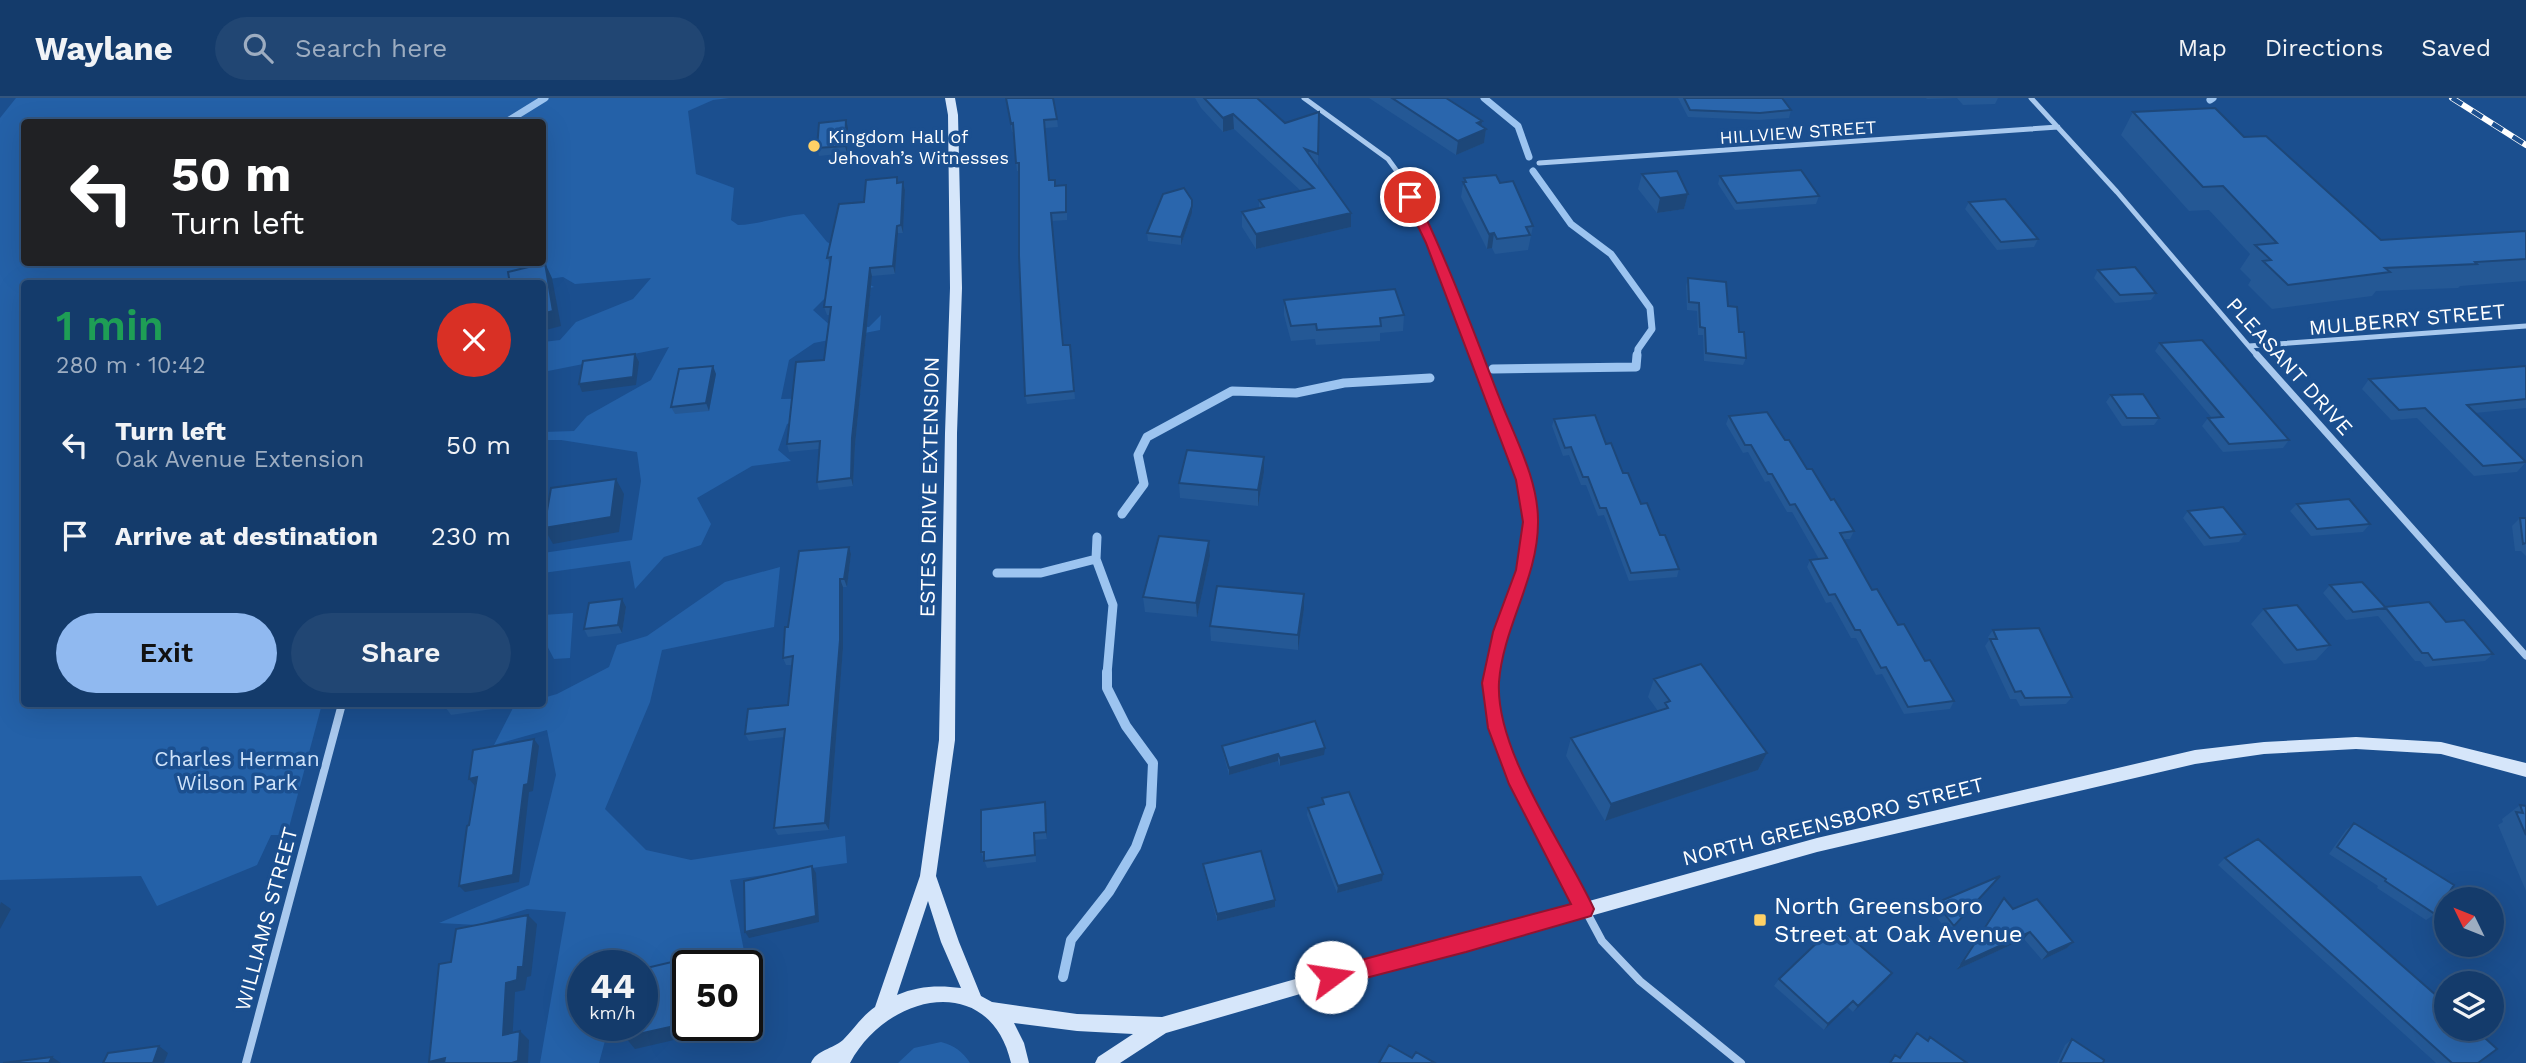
<!DOCTYPE html>
<meta charset="utf-8">
<style>
:root{--surface:#143b6b;--page:#214673;--text:#f1f3f6;--muted:#9dadc1;--line:#33557e;--accent:#90b9f0}
body{margin:0;font-family:"Work Sans",sans-serif;background:var(--page);color:var(--text);height:100vh;display:flex;flex-direction:column;font-size:26px;white-space:nowrap}
*{box-sizing:border-box;margin:0}
p{font-size:23px;color:var(--muted)}
.icon{flex:none;width:38px;height:38px;fill:none;stroke:currentColor;stroke-width:2;stroke-linecap:round;stroke-linejoin:round}
.map{position:relative;flex:1;overflow:hidden}
.side{position:absolute;left:21px;top:182px;width:525px;height:427px;display:flex;flex-direction:column;background:var(--surface);border-radius:7px;box-shadow:0 7px 28px #0002,0 0 0 2px var(--line)}
.side>*{flex:none}
.guide{position:absolute;left:21px;top:21px;width:525px;height:147px;border-radius:7px;box-shadow:0 7px 28px #0002,0 0 0 2px var(--line);background:#202124;color:#fff;overflow:hidden}
.needle{width:46px;rotate:313deg}
.buttons{position:absolute;left:2434px;top:789px;display:grid;gap:14px}
.buttons a{display:grid;place-items:center;width:70px;height:70px;border-radius:50%;background:var(--surface);box-shadow:0 7px 28px #0002,0 0 0 2px var(--line);font-size:35px}
.speed{position:absolute;left:567px;top:852px;display:flex;gap:14px;font-size:35px;font-weight:700;text-align:center}
.speed>*{display:grid;place-content:center;width:91px;height:91px;border-radius:50%;background:var(--surface);box-shadow:0 7px 28px #0002,0 0 0 2px var(--line);line-height:1}
.speed small{font-size:18px;font-weight:400}
.speed .limit{border:4px solid #111;border-radius:10px;background:#fff;color:#111}
.pin{position:absolute;display:grid;place-items:center;width:60px;height:60px;color:#fff;margin:-30px;border:4px solid #fff;border-radius:50%;box-shadow:0 2px 7px #0007}
.me{position:absolute;width:77px;margin:-38px;rotate:76deg;stroke-linejoin:round;filter:drop-shadow(0 0 5px #0008)}
.turn{display:flex;align-items:center;gap:24px;height:147px;padding:0 35px;font-size:32px}
.turn .icon{width:91px;height:91px;stroke-width:2.5}
.turn b{display:block;font-size:49px;line-height:60px}
.round{display:grid;place-items:center;flex:none;width:74px;height:74px;border-radius:37px;background:var(--page)}
.head{display:flex;align-items:center;justify-content:space-between;height:119px;padding:0 35px}
h1{font-size:42px;font-weight:600;line-height:52px;color:#1e9e55}
.cta{display:flex;gap:14px;margin-top:auto;padding:14px 35px}
.cta a{flex:1;height:80px;border-radius:42px;background:var(--accent);color:#111;font-size:28px;font-weight:600;line-height:80px;text-align:center}
.cta a+a{background:var(--page);color:var(--text)}
ul{padding:0;list-style:none}
li{display:flex;align-items:center;gap:21px;height:91px;padding:0 35px}
li div{flex:1}
li b{display:block;font-size:26px}
li em{font-style:normal}
header{display:flex;align-items:center;gap:42px;box-sizing:border-box;height:98px;padding:0 35px;background:var(--surface);border-bottom:2px solid var(--line)}
header strong{font-size:33px}
nav{display:flex;gap:38px;margin-inline-start:auto;font-size:24px}
.search{width:490px;height:63px;background:var(--page);display:flex;align-items:center;gap:18px;box-sizing:border-box;padding:0 24px;border-radius:38px;color:var(--muted);font-size:26px}
.map>svg:first-child{display:block}
</style>
<header>
<strong>Waylane</strong>
<div class="search"><svg class="icon" aria-label="search" viewBox="0 0 24 24"><circle cx="10" cy="10" r="6"/><path d="M15 15l6 6"/></svg>Search here</div>
<nav><a>Map</a><a>Directions</a><a>Saved</a></nav>
</header>
<div class="map">
<svg width="2526" height="965" viewBox="0 0 2526 965">
<rect width="100%" height="100%" fill="#1b4f8f"/>
<path fill="#2461a8" fill-rule="evenodd" d="M16 0H729L713 2 688 13 696 76 734 90 731 122 738 127C761 126 781 118 804 116L827 144 847 155 843 173 874 189 825 200 813 212 833 230 869 229 881 217 880 232 814 245 789 262 781 301 828 300V312L787 326 778 352 791 363 752 368 697 400 711 426 701 447 664 459 635 491 630 463 543 475V455L632 442 641 383 637 354 561 342H543V334L574 333 587 318 651 282 669 249 543 274V244L560 242 576 224 633 201 651 180 575 186 563 179 514 186H24V606H322L287 737H271L257 767 157 808 141 778 0 782V20ZM24 24H542V164H24Z
M780 469 774 529 662 552 650 604 605 711 646 752 691 762 845 738 847 765 730 782 748 873 747 868H688V872L583 868V928H609L599 965H540L566 814 527 811 477 827 439 825 529 787 556 677 547 632 494 647 514 608 542 606 543 600 557 596 609 569 617 547 647 538 725 484Z
M573 515 570 560 554 561 543 540V517Z
M941 944C955 948 962 953 970 965H898L914 950Z"/>
<g fill="none" stroke-linecap="round" stroke-linejoin="round">
<path stroke="#9cc4f0" stroke-width="7" d="M1484 0 1518 28 1529 59
M2210 2 2213 0
M506 24 545 0
M1533 73 1571 126 1611 156 1650 210 1652 231 1638 251 1637 259"/>
<path stroke="#9cc4f0" stroke-width="9" d="M1493 271 1636 269 1637 257
M1122 416 1144 386 1138 357 1147 339 1232 293 1296 295 1344 285 1430 280
M1097 439 1096 461 1113 507 1107 576
M997 475H1041L1096 461"/>
<path stroke="#9cc4f0" stroke-width="10" d="M1063 879 1071 842 1109 794 1136 749 1151 708 1153 665 1126 628 1107 590V574"/>
<path stroke="#a9c9ee" stroke-width="5" d="M1304 0 1388 61 1399 76 1432 145 1476 259
M2031 0 2117 94 2258 259
M1539 65 2058 29
M2249 248 2526 228"/>
<path stroke="#a9c9ee" stroke-width="7" d="M1475 257 1524 382 1531 424 1524 472 1501 534 1493 576
M2257 257 2526 558"/>
<path stroke="#a9c9ee" stroke-width="8" d="M1493 574 1491 585 1497 630 1518 686 1602 843 1640 883 1741 965
M246 965 342 606"/>
<path fill="#d6e6fa" fill-rule="evenodd" d="M945 0H955L958 17 962 190 957 335 955 642 936 778 959 844 981 898 992 904 1077 916 1162 919 1331 871 1466 837 1817 740 2195 652 2264 644 2356 639 2441 644 2526 665V679L2441 656 2356 651 2264 656 2195 666 1817 754 1466 853 1331 887 1166 935 1120 965H1095L1098 959 1133 936 1077 933 1014 925 1024 945 1029 965H1011C990 873 887 895 850 965H811C816 952 833 951 843 942 854 931 862 918 875 909L920 778 939 642 945 335 950 190 948 17ZM928 803 941 844 961 890C938 887 918 888 897 897Z"/>
<g stroke="#fff" stroke-width="6">
<path id="rail" d="M2452 0 2526 47"/>
</g>
<use href="#rail" stroke="#1b4f8f" stroke-width="4.5" stroke-dasharray="12" stroke-linecap="butt"/>
</g>
<path fill="#245895" d="M1006 0 1057 21 1058 29 1045 30 1049 82 1056 88 1066 87 1067 95V122L1052 123 1064 247 1071 255 1075 301 1027 306 1025 298 1019 73H1017L1016 65 1014 34H1012Z
M1195 0H1257L1285 25 1319 14 1318 69 1351 115V129L1256 151 1242 129V114L1259 110V102L1301 93 1234 31 1223 34 1201 10Z
M1369 0H1446L1482 23V28L1486 31 1484 45 1456 57Z
M1678 0H1782L1791 12 1789 20 1758 22 1688 19Z
M1926 0H1998L1995 6 1963 7 1957 0 1927 1Z
M2133 14 2244 39 2381 142 2526 133V183L2460 188 2458 190 2376 193 2372 198 2272 211 2248 187 2251 182 2240 171 2250 156 2209 112 2189 113 2121 37Z
M848 30 847 55 819 58 817 50Z
M1642 76 1688 96 1684 111 1657 115 1638 91Z
M1720 78 1819 98 1816 106 1735 112 1718 86Z
M897 79 898 85 903 84 905 92 903 135H898L895 176 872 178 855 347 853 388 819 392 817 384 819 351 789 354 787 346 824 262 830 217H827L824 209 830 167 827 160 864 104Z
M1464 80 1500 85 1533 128 1528 152 1495 156 1492 150 1487 151 1461 99Z
M1192 102V115L1181 147 1148 143 1147 135Z
M1969 104 2038 141 2034 149 1997 152 1965 111Z
M2098 172 2156 195 2151 202 2115 205 2094 180Z
M1688 180 1728 208 1739 234 1746 260 1743 267 1704 263 1703 237H1698L1697 213 1687 212 1686 188Z
M1284 202 1404 217 1403 233 1380 235V243L1316 247 1315 241 1291 243 1284 217Z
M2160 245 2289 342 2283 350 2223 354 2202 328 2208 320H2212L2155 253Z
M2526 268V310L2475 315 2526 364 2517 374 2474 378 2417 320 2391 322 2362 291 2369 281Z
M716 276 709 313 675 316 671 309Z
M2111 297 2159 320 2154 327 2122 328 2106 304Z
M1729 318 1785 342 1831 402 1854 433 1850 441H1844L1872 492 1954 603 1950 611 1904 616 1882 576 1876 577 1856 540H1851L1831 504 1826 505 1807 469 1810 462 1819 461 1792 414H1787L1769 383 1765 384 1748 354 1743 355 1726 326Z
M1554 321 1606 346 1679 471 1677 479 1629 483 1604 417 1598 418 1586 387H1581L1569 357 1563 358 1552 328Z
M1264 359V374L1258 408 1180 400 1179 385Z
M2297 406 2370 426 2363 434 2311 438 2290 413Z
M2188 413 2245 436 2239 444 2204 448 2183 420Z
M2520 420H2526V458L2521 453H2515L2512 428Z
M1209 443 1210 458 1197 519 1145 514 1143 499Z
M849 449 851 456 847 489H843V550L829 732 778 737 774 730 784 639 749 643 745 636 788 607 792 567H786L783 560 788 529Z
M2330 487 2385 509 2446 524 2493 556 2485 563 2425 569 2420 563H2415L2378 518 2346 522 2323 495Z
M626 509 622 535 588 539 584 531Z
M1304 511 1298 552 1211 543 1210 528Z
M2264 511 2330 547 2316 562 2284 566 2251 526Z
M1993 532 2072 599 2066 606 2020 608 2016 601H2010L1985 548 1989 542 1988 539Z
M1654 581 1767 655 1758 672 1605 723 1566 658 1571 640 1658 613 1648 599Z
M447 606H495L493 611 451 617 446 610Z
M1222 648 1324 657 1280 668 1278 663 1229 677 1223 655Z
M1322 700 1382 783 1337 795 1307 717 1308 710 1322 706Z
M1045 704 1046 711 1047 741 1035 742 1036 764 987 770 981 754Z
M2520 707 2526 708V793L2498 727 2503 724 2502 721Z
M2354 725 2435 816 2426 822 2377 790 2378 788 2329 756 2346 732Z
M2225 760 2478 965H2436L2218 767Z
M1203 766 1275 809 1217 823 1204 773Z
M1994 785 1949 835 1931 812 1936 805Z
M2004 800 2013 811 2073 844 2067 850 2042 862 2024 841 1956 872 1998 807Z
M1827 845 1887 882 1853 914 1848 909 1824 932 1774 888 1779 881Z
M1917 935 1927 942 1930 939 1967 965H1889L1895 957 1899 960Z
M2072 941 2103 965H2057L2065 947Z"/>
<path fill="#1d4779" d="M1233 16 1234 31 1223 34V20Z
M846 22 848 30 847 55 845 48Z
M1482 23 1481 33 1486 31 1484 45 1456 57 1458 43 1477 25Z
M903 84 905 92 903 135 901 127Z
M1688 96 1684 111 1657 115 1660 100Z
M1192 108V115L1181 147V139Z
M1351 115V129L1256 151V136Z
M897 128 898 135 895 176 893 168Z
M1494 135 1492 150 1487 151 1489 136Z
M545 165 552 180 561 228 542 233Z
M870 170 872 178 855 347 853 388 851 380 852 340Z
M635 256 639 264 636 287 582 294 579 286Z
M713 268 716 276 709 313 706 305Z
M544 277 548 284 542 337V292Z
M1264 359V374L1258 408V392Z
M616 381 624 396 619 434 553 446 544 430Z
M1209 443 1210 458 1197 519 1196 505Z
M849 449 851 456 847 489 844 481Z
M840 481 843 489V550L829 732 825 725Z
M1304 496V511L1298 552V537Z
M622 501 626 509 622 535 618 527Z
M489 606H495L493 611Z
M534 641 539 648 533 693 529 694 519 784 465 794 459 788 524 687Z
M1325 650 1324 657 1280 668V660Z
M1767 655 1758 672 1605 723 1611 706Z
M1278 656V663L1229 677V670Z
M477 679 483 686 475 688 469 681Z
M1045 704 1046 711 1047 741 1046 734Z
M812 768 816 775 819 824 749 840 745 834Z
M1383 776 1382 783 1337 795 1338 788Z
M1275 802V809L1217 823V816Z
M1 804 11 811 0 831V807Z
M528 817 537 826 531 878 527 879 525 892 515 894 512 946 503 937 506 885 518 869Z
M2030 834 2024 841 1956 872 1962 865Z
M2073 844 2067 850 2042 862 2048 855Z
M693 859 698 868H692Z
M1892 875 1887 882 1853 914 1858 908Z
M1853 903 1848 909 1824 932 1828 926Z
M688 925V928H700V936L635 951 625 939Z
M520 933 529 942 528 965H512Z
M159 948 168 955 164 965H153Z
M52 959 61 965H49Z
M445 960 450 965H431L429 964Z"/>
<path fill="#2a66ad" stroke="#1d4779" stroke-width="2" d="M1006 0H1053L1057 21 1044 22 1049 82H1055V88L1066 87V114L1051 115 1063 247H1070L1074 293 1025 298 1019 158V65H1016L1013 25 1011 26Z
M1204 0H1257L1285 25 1319 14 1318 56 1305 51 1351 115 1256 136 1242 114 1264 109 1259 102 1314 90 1233 16 1223 20Z
M1392 0H1446L1482 23 1477 25 1486 31 1458 43Z
M1684 0H1782L1791 12 1760 15 1690 12Z
M2215 10 2244 39 2266 38 2381 142 2526 133V161L2475 164 2477 166 2385 170 2390 174 2288 187 2263 163 2271 162 2255 147 2277 145 2223 88 2203 89 2133 14Z
M846 22 845 48 817 50 819 25Z
M1801 72 1819 98 1737 105 1720 78Z
M1677 73 1688 96 1660 100 1642 76Z
M1496 77 1500 85 1513 83 1533 128 1526 129 1530 137 1497 141 1494 135 1489 136 1463 84H1466L1464 80Z
M897 79V85L903 84 901 127 897 128 893 168 870 170 852 340 851 380 817 384 820 343 787 346 796 264 824 262 831 209H824L831 159 827 160 839 106 864 104 866 82Z
M1184 90 1192 102V108L1181 139 1147 135 1163 96Z
M2005 101 2038 141 2001 144 1969 104Z
M545 165 553 213 542 216V186H510L508 174Z
M2135 169 2156 195 2120 197 2098 172Z
M1688 180 1726 184 1728 208 1737 209 1739 234H1744L1746 260 1706 255 1705 230 1700 229 1699 205 1689 204Z
M1395 191 1404 217 1380 220 1381 228 1317 232 1316 226 1291 228 1284 202Z
M2202 242 2289 342 2229 346 2208 320 2223 319 2160 245Z
M635 256 633 279 579 286 583 263Z
M713 268 706 305 671 309 679 271Z
M2526 268V301L2467 307 2526 364 2483 368 2425 310 2399 312 2369 281Z
M2143 296 2159 320H2127L2111 297Z
M1767 314 1785 342H1789L1807 371H1812L1831 402 1834 401 1854 433 1840 435 1872 492 1877 491 1898 527 1904 526 1925 563 1930 562 1954 603 1908 609 1886 569 1881 570 1860 532H1855L1835 496 1829 497 1810 462 1827 460 1795 406 1790 407 1772 376H1768L1751 347H1745L1729 318Z
M1595 317 1606 346 1611 345 1623 375H1628L1641 406 1647 405 1660 437H1665L1679 471 1631 475 1606 410H1600L1588 379H1583L1571 349 1565 350 1554 321Z
M1187 352 1264 359 1258 392 1179 385Z
M616 381 611 419 544 430 551 390Z
M2349 401 2370 426 2317 431 2297 406Z
M2223 409 2245 436 2210 440 2188 413Z
M2520 420H2526V445L2523 446Z
M1159 438 1209 443 1196 505 1143 499Z
M849 449 844 481H840V542L825 725 774 730 785 631 745 636 748 611 788 607 793 558 783 560 785 529H788L799 453Z
M2362 484 2386 510 2353 514 2330 487Z
M1217 488 1304 496 1298 537 1210 528Z
M622 501 618 527 584 531 589 505Z
M2429 504 2446 524 2464 522 2493 556 2433 562 2428 555H2422L2385 509Z
M2297 507 2330 547 2297 552 2264 511Z
M2039 530 2072 599 2025 600 2021 593 2015 594 1990 541H1997L1993 532Z
M1701 566 1767 655 1611 706 1571 640 1668 610 1665 605 1670 603 1654 581Z
M447 606H477L446 610Z
M1315 623 1325 650 1280 660 1278 656 1229 670 1222 648Z
M534 641 528 686 524 687 513 777 459 788 467 728 469 727 477 679 469 681 473 652Z
M1349 694 1383 776 1338 788 1308 710 1324 706 1322 700Z
M1045 704 1046 734 1034 735 1035 757 984 763V754H981V712Z
M2520 707 2526 708V737L2516 714 2523 715Z
M2354 725 2454 787 2435 816 2385 783 2386 781 2337 749Z
M2258 741 2446 906V931H2475L2497 951 2478 965H2452L2225 760Z
M1261 753 1275 802 1217 816 1203 766Z
M812 768 816 818 745 834 744 783Z
M2000 778 1954 828 1936 805Z
M2004 800 2013 811 2037 801 2073 844 2048 855 2030 834 1962 865Z
M528 817 523 869H518L517 882 506 885 503 937 520 933 518 963 512 965H444L445 960 429 964 439 866 451 864 456 831Z
M1842 832 1892 875 1858 908 1853 903 1828 926 1779 881 1822 840 1827 845Z
M693 859 692 868H688V925L625 939 626 928H642V871Z
M1917 935 1928 943 1930 939 1967 965H1890L1895 957 1900 960Z
M2072 941 2104 962 2103 965H2060Z
M1389 947 1412 960 1416 954 1435 965H1379Z
M159 948 153 965H103L108 955Z
M52 959 49 965H3Z"/>
<path fill="#e11d48" stroke="#92132f" stroke-width="2" d="M1410 95 1416 99C1448 164 1473 232 1499 299 1514 338 1539 382 1538 425 1538 480 1503 529 1499 584 1495 654 1565 748 1594 811L1591 818 1584 820 1466 854 1331 889 1324 886 1321 879 1324 873 1331 870 1571 806 1509 686 1488 630 1482 585 1493 534 1516 472 1523 424 1516 382 1426 145 1404 99Z"/>
<g fill="#ffd166" stroke="#1b4f8f" stroke-width="2.5">
<circle cx="814" cy="48" r="7"/>
<rect x="1753" y="815" width="14" height="14" rx="3.5"/>
</g>
<g text-anchor="middle" dominant-baseline="central" stroke-width="7" stroke-linejoin="round" paint-order="stroke">
<g font-size="18" fill="#fff" stroke="#1b4f8f">
<text transform="translate(1798 34) rotate(-4)">HILLVIEW STREET</text>
</g>
<g font-size="18" fill="#fff" stroke="#1b4f8f" text-anchor="start">
<text x="828" y="38">Kingdom Hall of<tspan x="828" dy="21">Jehovah’s Witnesses</tspan></text>
</g>
<g font-size="21" fill="#fff" stroke="#1b4f8f">
<text transform="translate(2407 221) rotate(-5)">MULBERRY STREET</text>
<text transform="translate(2290 268) rotate(48)">PLEASANT DRIVE</text>
<text transform="translate(929 389) rotate(-89)">ESTES DRIVE EXTENSION</text>
<text transform="translate(1833 723) rotate(-14)">NORTH GREENSBORO STREET</text>
<text transform="translate(266 821) rotate(-75)">WILLIAMS STREET</text>
</g>
<g font-size="21" fill="#cfe3fa" stroke="#1b4f8f">
<text x="237" y="660">Charles Herman<tspan x="237" dy="24">Wilson Park</tspan></text>
</g>
<g font-size="24" fill="#fff" stroke="#1b4f8f" text-anchor="start">
<text x="1774" y="808">North Greensboro<tspan x="1774" dy="28">Street at Oak Avenue</tspan></text>
</g>
</g>
</svg>
<div class="buttons">
<a><svg class="needle" viewBox="-14 -14 28 28"><path d="M0-13l5 13h-10z" fill="#e53935"/><path d="M0 13l5-13h-10z" fill="#9dadc1"/></svg></a>
<a><svg class="icon" aria-label="layers" viewBox="0 0 24 24"><path d="M12 4l9 5-9 5-9-5zM3 14l9 5 9-5"/></svg></a>
</div>
<div class="speed"><div>44<small>km/h</small></div><div class="limit">50</div></div>
<div class="pin" style="left:1410px;top:99px;background:#d93025"><svg class="icon" aria-label="arrive" viewBox="0 0 24 24"><path d="M6 21V4h12l-3 4 3 4H6"/></svg></div>
<svg class="me" style="left:1331px;top:879px" viewBox="-20 -20 40 40"><circle r="19" fill="#fff"/><path d="M0-13L10 11 0 6-10 11z" fill="#e11d48"/></svg>
<div class="guide">
<div class="turn"><svg class="icon" aria-label="left" viewBox="0 0 24 24"><path d="M17 20v-9H6M10 6l-5 5 5 5"/></svg><div><b>50 m</b>Turn left</div></div>
</div>
<section class="side">
<div class="head"><div><h1>1 min</h1><p>280 m · 10:42</p></div><a class="round" style="background:#d93025;color:#fff"><svg class="icon" aria-label="close" viewBox="0 0 24 24"><path d="M6 6l12 12M18 6L6 18"/></svg></a></div>
<ul>
<li><svg class="icon" aria-label="left" viewBox="0 0 24 24"><path d="M17 20v-9H6M10 6l-5 5 5 5"/></svg><div><b>Turn left</b><p>Oak Avenue Extension</p></div><em>50 m</em></li>
<li><svg class="icon" aria-label="arrive" viewBox="0 0 24 24"><path d="M6 21V4h12l-3 4 3 4H6"/></svg><div><b>Arrive at destination</b></div><em>230 m</em></li>
</ul>
<div class="cta"><a>Exit</a><a>Share</a></div>
</section>
</div>
